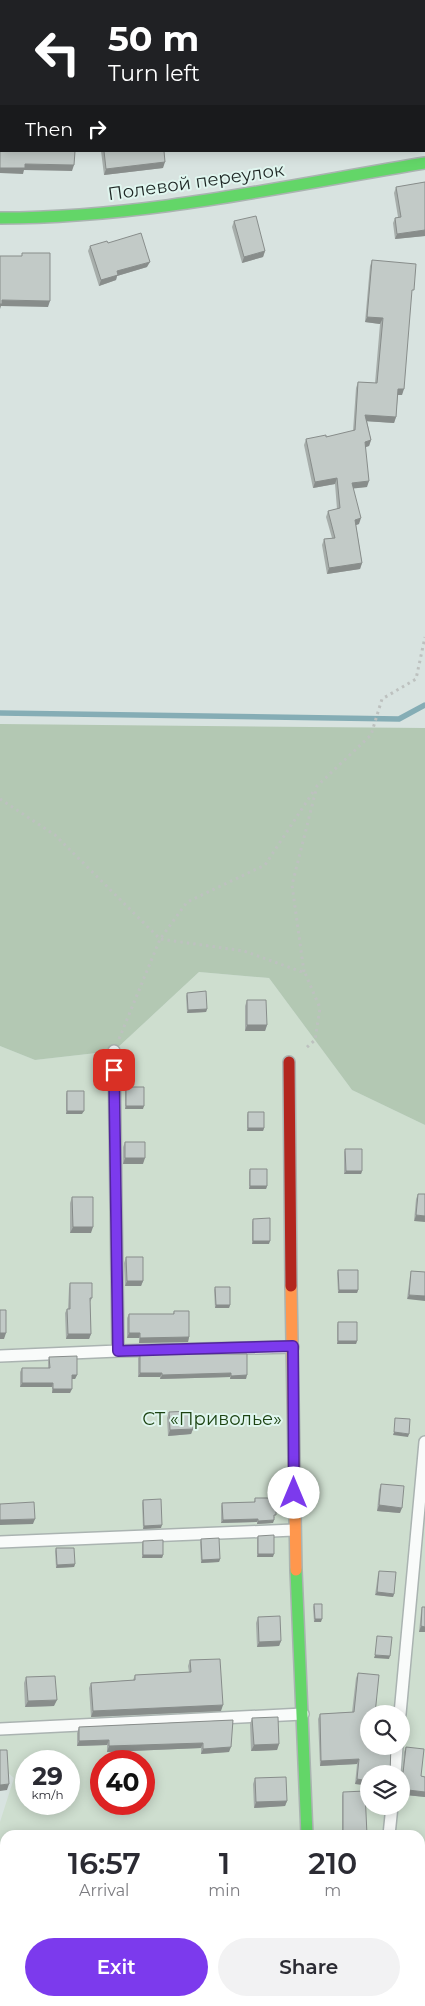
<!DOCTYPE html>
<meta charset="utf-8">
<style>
:root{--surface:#fff;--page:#f2f2f3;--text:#2b2b33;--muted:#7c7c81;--accent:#7c3aed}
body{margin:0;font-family:Montserrat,sans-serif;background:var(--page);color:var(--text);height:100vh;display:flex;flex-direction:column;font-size:19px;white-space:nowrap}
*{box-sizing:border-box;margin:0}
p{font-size:16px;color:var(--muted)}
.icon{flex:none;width:28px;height:28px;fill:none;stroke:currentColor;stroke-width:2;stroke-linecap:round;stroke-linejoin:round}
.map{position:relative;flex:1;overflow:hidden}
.panel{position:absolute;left:0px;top:1830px;width:425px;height:176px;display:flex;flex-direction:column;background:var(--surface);border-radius:15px 15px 0 0;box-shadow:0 2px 12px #0003}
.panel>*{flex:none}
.banner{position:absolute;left:0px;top:0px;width:425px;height:152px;box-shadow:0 2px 12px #0003;background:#202124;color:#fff;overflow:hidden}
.fabs{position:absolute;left:360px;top:1705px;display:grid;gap:10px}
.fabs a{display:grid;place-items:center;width:50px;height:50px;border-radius:50%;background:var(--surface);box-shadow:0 2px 12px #0003;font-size:25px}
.speed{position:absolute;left:15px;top:1750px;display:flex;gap:10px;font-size:25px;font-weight:700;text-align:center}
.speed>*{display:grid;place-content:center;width:65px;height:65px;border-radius:50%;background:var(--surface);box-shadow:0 2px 12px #0003;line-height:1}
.speed small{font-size:12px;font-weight:400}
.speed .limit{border:8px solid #d22;background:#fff;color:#111}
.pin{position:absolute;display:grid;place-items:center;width:42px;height:42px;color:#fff;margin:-21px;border-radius:10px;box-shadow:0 2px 8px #0006}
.me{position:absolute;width:55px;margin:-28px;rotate:0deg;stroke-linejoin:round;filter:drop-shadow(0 0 4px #0008)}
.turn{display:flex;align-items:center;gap:18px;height:105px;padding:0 25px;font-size:22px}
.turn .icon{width:65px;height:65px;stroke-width:2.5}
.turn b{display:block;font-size:35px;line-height:42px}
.then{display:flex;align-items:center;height:48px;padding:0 25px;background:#0003;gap:10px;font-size:19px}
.eta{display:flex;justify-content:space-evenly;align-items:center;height:85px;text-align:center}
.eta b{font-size:30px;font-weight:600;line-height:35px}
.primary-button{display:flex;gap:10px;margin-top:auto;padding:10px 25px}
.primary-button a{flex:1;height:58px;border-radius:30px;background:var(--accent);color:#fff;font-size:20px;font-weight:600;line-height:58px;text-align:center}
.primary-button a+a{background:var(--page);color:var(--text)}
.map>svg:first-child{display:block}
</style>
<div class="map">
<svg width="425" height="2006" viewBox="0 0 425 2006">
<rect width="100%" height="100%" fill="#d8e3e0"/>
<path fill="#cedecf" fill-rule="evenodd" d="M199 972 269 978 352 1090 425 1125V2006H0V1822L14 1778 0 1766V1046L35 1060 114 1051ZM369 1714H401V1746H369ZM26 1761H69V1804H26ZM101 1761H144V1804H101ZM369 1774H401V1806H369ZM5 1835H420V2001H5Z"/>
<path fill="#b3c8b3" d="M0 724 425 728V1125L352 1090 269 978 199 972 114 1051 35 1060 0 1046Z"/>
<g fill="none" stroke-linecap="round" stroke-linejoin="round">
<path stroke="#85adb5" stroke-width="5.5" d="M0 713 399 719 425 705"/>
<g stroke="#aab3b1" stroke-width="14">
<path id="lane" d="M114 1051 118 1351 293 1347
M0 1356 118 1351
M0 1542 294 1530
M400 1714 425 1442
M0 1729 303 1714
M395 1774 397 1746
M389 1835 392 1806"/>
</g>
<g stroke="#aab3b1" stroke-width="25">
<path id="street" d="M420 1897H425
M314 2001V2006"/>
</g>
<g stroke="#aab3b1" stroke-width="14">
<path id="fast" d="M0 218C143 218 285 186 425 163
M296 1570 307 1835"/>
</g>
<g stroke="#aab3b1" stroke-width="14">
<path id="slow" d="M291 1286 296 1570"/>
</g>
<g stroke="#aab3b1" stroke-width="14">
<path id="jam" d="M289 1062 291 1286"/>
</g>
<path stroke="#bdc1bf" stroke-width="3" stroke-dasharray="2.5 4" stroke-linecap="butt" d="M0 799 55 835 160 939 244 951 305 973 320 1008 315 1040 305 1049
M304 972 292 885 317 786 371 735 382 699 416 679 425 637
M119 1039 160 939 187 902 265 865 315 789"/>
<use href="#lane" stroke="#f9fbfa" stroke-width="11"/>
<use href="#street" stroke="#f9fbfa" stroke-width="22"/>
<use href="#fast" stroke="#63d668" stroke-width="11"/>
<use href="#slow" stroke="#ff974d" stroke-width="11"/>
<use href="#jam" stroke="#b3261e" stroke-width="11"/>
</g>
<path fill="#a7aeab" d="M101 151H164L163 168 104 175Z
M425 182V236L395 239 393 223 395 218 398 217 394 193 396 187Z
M234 221 265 251 263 257 242 263 232 227Z
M90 246 147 267 117 276 116 280 99 286 88 251Z
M372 260 412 296H411L402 395H398L396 417 394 423 367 421 371 440 369 446 365 447 367 487 353 488 359 524 356 525 362 563 360 569 327 574 322 545 324 539 332 538 326 517 328 511 337 509 335 484 313 488 304 445 306 439 326 437 353 431 356 388 358 382 375 383 380 324 365 322 370 266Z
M187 993 207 1009 206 1012 187 1013 186 996Z
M247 1000 267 1025 265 1031H245V1006Z
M126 1087 143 1109H125V1090Z
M67 1091 82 1114H66V1094Z
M248 1112 264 1128 263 1131H247V1115Z
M125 1142 143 1164H123V1147Z
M345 1149 362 1171 361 1174H344V1152Z
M250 1169 267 1186 266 1189H249V1172Z
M418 1194H425L414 1221 416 1199Z
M72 1197 91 1233H70V1203Z
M253 1219 269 1244H252V1222Z
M126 1257 143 1281 141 1286H125L124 1263Z
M338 1270 358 1290 357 1293H338L337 1273Z
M411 1271 425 1272 407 1299 410 1276Z
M70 1283 92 1298 90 1302 91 1334 89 1339H66L65 1313 67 1309H68L69 1288Z
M215 1287 230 1305 229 1308H215L214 1290Z
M174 1311 189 1337 188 1342 139 1343V1338H127V1318L129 1314H173Z
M338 1322 357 1341 356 1344H337V1325Z
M140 1354H247L246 1379H230V1377L160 1379V1377H138V1358Z
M49 1357 77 1375 75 1379H72L70 1393H52V1387H20V1372L22 1368H48V1361Z
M169 1412 193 1429 191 1434 168 1436 167 1418Z
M381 1484 400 1513 377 1511 379 1490Z
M255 1498 275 1518H274L273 1523 257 1524V1522L221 1523V1506L222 1503 254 1502Z
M143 1500 161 1528 143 1529 142 1503Z
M258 1536 273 1557H257V1539Z
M201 1539 220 1559 219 1562 201 1563 200 1542Z
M143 1541 163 1555 162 1558H142V1544Z
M56 1548 75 1564 74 1567 56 1568 55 1551Z
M379 1571 394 1594 393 1597 375 1595 378 1574Z
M314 1604 321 1622H314L313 1607Z
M422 1607H425V1632H419L421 1612Z
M258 1617 281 1641 279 1646 257 1647 256 1623Z
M190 1660 221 1711 91 1717 89 1688 91 1683 133 1680 135 1675 189 1672 188 1666Z
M358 1673 369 1714 390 1773 355 1784 357 1764 320 1766 318 1719 320 1714 352 1712 356 1678Z
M26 1677 54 1706 25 1707 24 1683Z
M252 1718 279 1744 277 1750 251 1751 250 1724Z
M233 1720 229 1752 201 1754V1748L107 1752V1745L77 1746V1733L79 1727Z
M406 1747 421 1776 425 1777V1797L406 1795V1789L402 1774 404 1752Z
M255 1778 287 1801 285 1806 254 1808 253 1784Z
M343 1792 367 1835H342V1796Z"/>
<path fill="#888d8b" d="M165 162 163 168 104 175 106 169Z
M25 164 74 165 72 171 24 170 23 174 0 173V168Z
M425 230V236L395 239 397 234Z
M265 251 263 257 242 263 244 257Z
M150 262 147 267 117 276 116 280 99 286 101 280 117 271Z
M2 300 50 301 48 307 1 306 0 309V304Z
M367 317 383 318 380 324 365 322Z
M398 389H404L402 395H396Z
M365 415 396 417 394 423 363 421Z
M371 440 369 446 363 448 365 442Z
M337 478 335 484 313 488 315 482Z
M369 481 367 487 349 489 352 483Z
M361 518 359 524 353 526 355 520Z
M362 563 360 569 327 574 329 568Z
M207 1009 206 1012 187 1013 188 1010Z
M247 1025H267L265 1031H245Z
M126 1106H144L143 1109H125Z
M67 1111H84L82 1114H66Z
M248 1128H264L263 1131H247Z
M125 1158H145L143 1164H123Z
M346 1171H362L361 1174H344Z
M250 1186H267L266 1189H249Z
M416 1215 425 1216V1222L414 1221Z
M73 1227H93L91 1233H70Z
M253 1241H270L269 1244H252Z
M127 1281H143L141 1286H125Z
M339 1290H358L357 1293H338Z
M409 1295 425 1296V1301L407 1299Z
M216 1305H230L229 1308H215Z
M0 1333H6L4 1339H0Z
M129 1333H140L139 1338H127Z
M68 1334H91L89 1339H66Z
M189 1337 188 1342 139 1343 140 1338Z
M338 1341H357L356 1344H337Z
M140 1373H162L160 1377H138Z
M231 1373 230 1377 160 1379 162 1375Z
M72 1375H77L75 1379H70Z
M247 1375 246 1379H230L231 1376Z
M22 1383H53L52 1387H20Z
M53 1389H72L70 1393H52Z
M193 1429 191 1434 168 1436 170 1430Z
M394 1432 409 1434 408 1437 393 1435Z
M379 1505 402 1508 400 1513 377 1511Z
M35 1519 33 1524 0 1525V1520Z
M258 1519 257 1522 221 1523 223 1520Z
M274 1520 273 1523 257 1524 258 1521Z
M162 1525 161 1528 143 1529 144 1526Z
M258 1554H274L273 1557H257Z
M143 1555H163L162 1558H142Z
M220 1559 219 1562 201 1563 202 1560Z
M75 1564 74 1567 56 1568 57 1565Z
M377 1592 394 1594 393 1597 375 1595Z
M315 1619H322L321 1622H314Z
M421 1626 425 1627V1632H419Z
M281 1641 279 1646 257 1647 259 1642Z
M375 1655 390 1656 389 1659 374 1658Z
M57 1700 54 1706 25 1707 28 1701Z
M223 1705 221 1711 91 1717 93 1711Z
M109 1740 107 1745 77 1746 79 1741Z
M203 1743 201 1748 107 1752 109 1746Z
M279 1744 277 1750 251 1751 254 1745Z
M231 1747 229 1752 201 1754 203 1749Z
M359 1759 357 1764 320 1766 321 1761Z
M357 1779 369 1781V1786L355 1784Z
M9 1784 7 1790 0 1791V1785Z
M401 1784H408L406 1789H401Z
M408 1790 425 1792V1797L406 1795Z
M287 1801 285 1806 254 1808 256 1802Z
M354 1831 353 1835H342L343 1832Z
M420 1877 425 1878V1882L420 1881Z
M420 1931 425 1932V1937L420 1936Z
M420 1994H425V1997H420Z"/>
<path fill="#c2cac7" stroke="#888d8b" d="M407 0H425V48H424V1H407Z
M424 87H425V136H424Z
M0 135H1V151H75L74 165 25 164V168H0Z
M104 151H164L165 162 106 169Z
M425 182V230L397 234 395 218 401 217 396 187Z
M256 216 265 251 244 257 234 221Z
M141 233 150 262 117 271 118 275 101 280 90 246 107 241 108 243Z
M22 253H50V301L2 300V304H0V256H22Z
M372 260 416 264 414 290H412L404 389H398L396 417 365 415 371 440 365 442 369 481 352 483 361 518 355 520 362 563 329 568 324 539 335 538 328 511 340 508 337 478 315 482 306 439 326 435V437L355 430 358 382 377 383 383 318 367 317Z
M206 991 207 1009 188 1010 187 993Z
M247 1000H266L267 1025H247Z
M126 1087H144V1106H126Z
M67 1091H84V1111H67Z
M248 1112H264V1128H248Z
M125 1142H145V1158H125Z
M345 1149H362V1171H346Z
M250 1169H267V1186H250Z
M418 1194H425V1216L416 1215Z
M72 1197H93V1227H73Z
M270 1218V1241H253V1219Z
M126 1257H143V1281H127Z
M338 1270H358V1290H339Z
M411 1271 425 1272V1296L409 1295Z
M70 1283H92V1298H90L91 1334H68L67 1309H70Z
M215 1287H230V1305H216Z
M0 1310H6V1333H0Z
M174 1311H189V1337L140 1338V1333H129V1314H174Z
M338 1322H357V1341H338Z
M140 1354H247V1375L231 1376V1373L162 1375V1373H140Z
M77 1356V1375H72V1389H53V1383H22V1368H50L49 1357Z
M192 1411 193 1429 170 1430 169 1412Z
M395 1418 410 1419 409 1434 394 1432Z
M381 1484 404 1486 402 1508 379 1505Z
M255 1498H276V1515H274V1520L258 1521V1519L223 1520 222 1503 255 1502Z
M161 1499 162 1525 144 1526 143 1500Z
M34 1502 35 1519 0 1520V1504Z
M274 1535V1554H258V1536Z
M219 1538 220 1559 202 1560 201 1539Z
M163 1540V1555H143V1541Z
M56 1548H74L75 1564 57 1565Z
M379 1571 396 1572 394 1594 377 1592Z
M314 1604H322V1619H315Z
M422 1607H425V1627L421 1626Z
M280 1616 281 1641 259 1642 258 1617Z
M377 1636 392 1637 390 1656 375 1655Z
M220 1659 223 1705 93 1711 91 1683 135 1680V1675L191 1672 190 1660Z
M358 1673 379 1675 375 1714H369V1746H391L390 1773 392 1774H369V1781L357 1779 359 1759 321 1761 320 1714 354 1712Z
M55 1676 57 1700 28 1701 26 1677Z
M278 1717 279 1744 254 1745 252 1718Z
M233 1720 231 1747 203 1749V1743L109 1746V1740L79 1741V1727Z
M406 1747 424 1749 421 1776 425 1777V1792L408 1790V1784H401V1774L403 1773Z
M0 1750H7L9 1784 0 1785Z
M286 1777 287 1801 256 1802 255 1778Z
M365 1791 367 1835H354V1831L343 1832V1792Z
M420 1860H425V1878L420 1877Z
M420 1913 425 1914V1932L420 1931Z
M420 1976H425V1994H420Z
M407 2003 425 2004V2006H406Z"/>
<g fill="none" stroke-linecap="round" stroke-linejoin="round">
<g stroke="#51269a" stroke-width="12">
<path id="route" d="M114 1070 118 1351 293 1346 294 1493"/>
</g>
<use href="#route" stroke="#7c3aed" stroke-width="9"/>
</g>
<g text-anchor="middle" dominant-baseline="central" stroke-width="4" stroke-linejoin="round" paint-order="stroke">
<g font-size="18" fill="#1e2624" stroke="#e0f6ef">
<text transform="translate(196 182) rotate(-8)">Полевой переулок</text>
</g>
<g font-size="18" fill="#1c4312" stroke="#e0f6ef">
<text x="212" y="1419">СТ «Приволье»</text>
</g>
</g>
</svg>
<div class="fabs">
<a><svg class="icon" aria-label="search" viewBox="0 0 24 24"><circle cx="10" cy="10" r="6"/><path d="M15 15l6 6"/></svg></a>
<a><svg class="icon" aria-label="layers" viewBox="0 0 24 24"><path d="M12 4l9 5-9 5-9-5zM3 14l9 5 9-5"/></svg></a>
</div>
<div class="speed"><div>29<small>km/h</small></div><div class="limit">40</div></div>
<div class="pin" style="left:114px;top:1070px;background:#d93025"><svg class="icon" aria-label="arrive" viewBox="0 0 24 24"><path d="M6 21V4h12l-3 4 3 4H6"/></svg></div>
<svg class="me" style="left:294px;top:1493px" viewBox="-20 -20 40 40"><circle r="19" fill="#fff"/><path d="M0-13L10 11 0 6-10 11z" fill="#7c3aed"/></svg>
<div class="banner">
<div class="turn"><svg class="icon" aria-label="left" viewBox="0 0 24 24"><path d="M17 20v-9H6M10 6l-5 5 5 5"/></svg><div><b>50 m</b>Turn left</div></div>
<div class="then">Then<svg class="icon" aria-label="right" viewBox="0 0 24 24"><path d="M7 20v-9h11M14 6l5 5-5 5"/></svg></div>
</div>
<section class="panel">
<div class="eta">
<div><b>16:57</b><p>Arrival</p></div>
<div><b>1</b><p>min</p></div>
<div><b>210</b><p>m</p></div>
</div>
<div class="primary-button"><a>Exit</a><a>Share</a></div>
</section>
</div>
